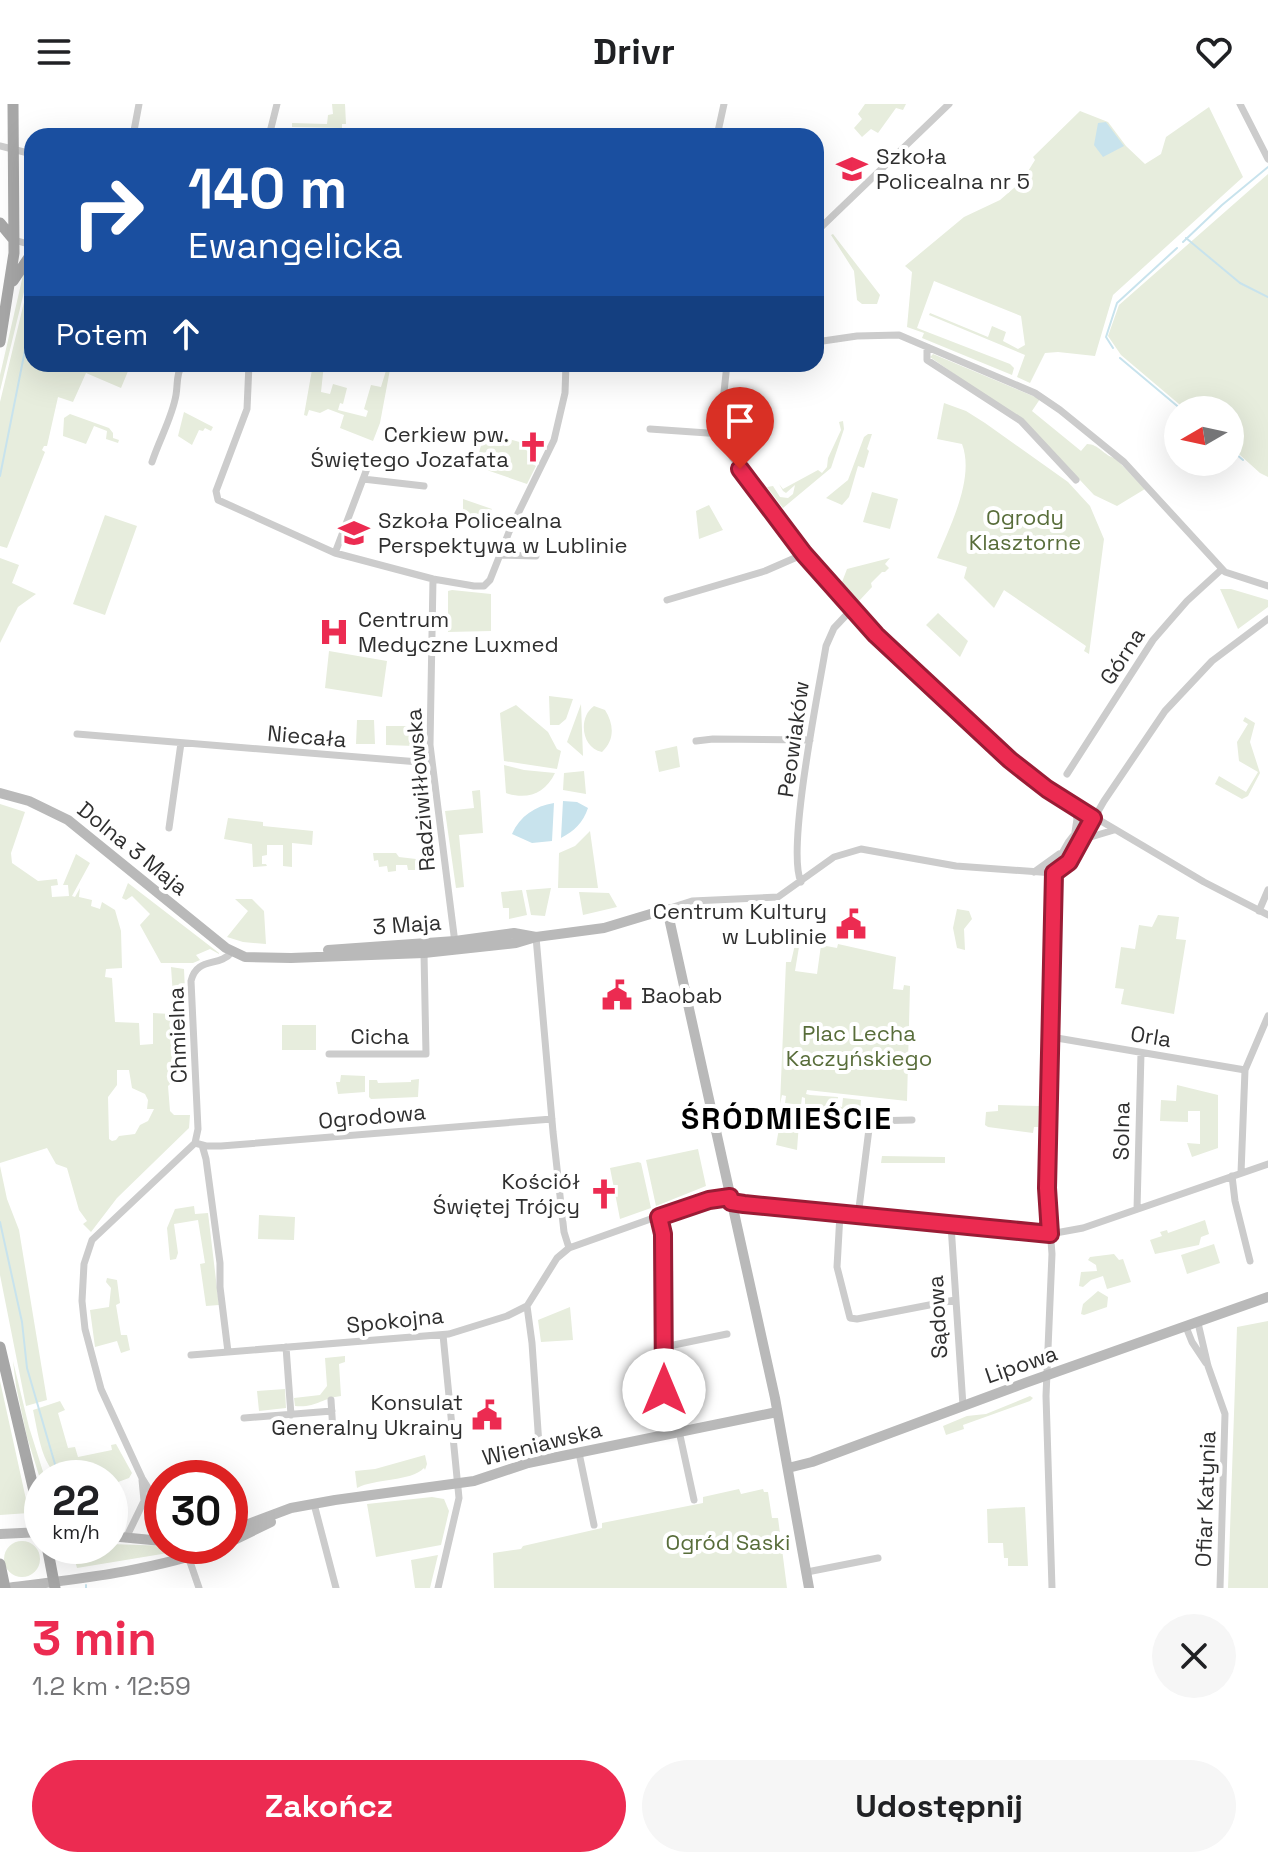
<!DOCTYPE html>
<html lang="pl">
<meta charset="utf-8">
<style>
:root{--surface:#fff;--page:#f6f6f6;--text:#202124;--muted:#757577;--accent:#ec2b51}
body{margin:0;font-family:"Space Grotesk",sans-serif;background:var(--page);color:var(--text);height:100vh;display:flex;flex-direction:column;font-size:30px;white-space:nowrap}
*{box-sizing:border-box;margin:0}
p{font-size:26px;color:var(--muted)}
.icon{flex:none;width:44px;height:44px;fill:none;stroke:currentColor;stroke-width:2;stroke-linecap:round;stroke-linejoin:round}
.map{position:relative;height:1484px;overflow:hidden}
.drawer{display:flex;flex-direction:column;background:var(--surface);flex:1}
.drawer>*{flex:none}
.top-card{position:absolute;left:24px;top:24px;width:800px;height:244px;border-radius:24px;box-shadow:0 8px 32px #0002;background:#1a4fa0;color:#fff;overflow:hidden}
.needle{width:52px;rotate:261deg}
.controls{position:absolute;left:1164px;top:292px;display:grid;gap:16px}
.controls a{display:grid;place-items:center;width:80px;height:80px;border-radius:50%;background:var(--surface);box-shadow:0 8px 32px #0002;font-size:40px}
.speed{position:absolute;left:24px;top:1356px;display:flex;gap:16px;font-size:40px;font-weight:700;text-align:center}
.speed>*{display:grid;place-content:center;width:104px;height:104px;border-radius:50%;background:var(--surface);box-shadow:0 8px 32px #0002;line-height:1}
.speed small{font-size:20px;font-weight:400}
.speed .limit{border:12px solid #d22;background:#fff;color:#111}
.pin{position:absolute;display:grid;place-items:center;width:68px;height:68px;color:#fff;margin:-82px -34px;border-radius:50% 50% 50% 0;rotate:-45deg;box-shadow:0 0 8px #0007}
.pin .icon{rotate:45deg}
.me{position:absolute;width:88px;margin:-44px;rotate:0deg;stroke-linejoin:round;filter:drop-shadow(0 0 6px #0008)}
.turn{display:flex;align-items:center;gap:28px;height:168px;padding:0 32px;font-size:36px}
.turn .icon{width:104px;height:104px;stroke-width:2.5}
.turn b{display:block;font-size:56px;line-height:68px}
.then{display:flex;align-items:center;height:76px;padding:0 32px;background:#0003;gap:16px;font-size:30px}
.round{display:grid;place-items:center;flex:none;width:84px;height:84px;border-radius:42px;background:var(--page)}
.head{display:flex;align-items:center;justify-content:space-between;height:136px;padding:0 32px}
h1{font-size:48px;font-weight:600;line-height:60px;color:var(--accent)}
.button{display:flex;gap:16px;margin-top:auto;padding:16px 32px}
.button a{flex:1;height:92px;border-radius:48px;background:var(--accent);color:#fff;font-size:32px;font-weight:600;line-height:92px;text-align:center}
.button a+a{background:var(--page);color:var(--text)}
header{display:flex;justify-content:space-between;align-items:center;height:104px;padding:0 32px;background:var(--surface);font-size:36px;font-weight:600}
.map>svg:first-child{display:block}
</style>
<header><svg class="icon" aria-label="menu" viewBox="0 0 24 24"><path d="M4 6h16M4 12h16M4 18h16"/></svg>Drivr<svg class="icon" aria-label="heart" viewBox="0 0 24 24"><path d="M12 20l-8-8c-3-5 5-10 8-4 3-6 11-1 8 4z"/></svg></header>
<div class="map">
<svg width="1268" height="1484" viewBox="0 0 1268 1484">
<rect width="100%" height="100%" fill="#fff"/>
<path fill="#e7eddd" fill-rule="evenodd" d="M332 0H345L346 20H342V24L292 23V19L327 20 328 11 333 10Z
M865 0H906L903 6 896 4 878 29 871 25 862 33 854 24 862 15 858 10Z
M1209 3 1243 73 1113 191 1095 252 1058 248 1045 249 1030 279 1017 273 1025 251 929 211 930 209 988 233 992 222 1006 228 1003 237 1018 245 1025 241 1021 212 934 177 917 224 1010 260 1014 264 1012 271 922 234 924 229 907 223 912 168 905 162 964 113 1000 96 1022 77 1035 56 1033 53 1080 7 1108 18 1126 42 1145 60 1161 50 1166 33Z
M1268 70V373L1260 369 1230 342V306H1186L1121 251 1108 232 1119 201Z
M833 130 880 191 877 200H862L857 196 854 167 831 131Z
M31 159 0 287V271L24 167Z
M32 165V260H131L121 284 86 269 73 298 58 293 47 342H44L42 346 45 348 7 444 0 442V298Z
M933 250 1040 295 1032 307 1081 347 1087 340C1099 340 1104 352 1115 354L1145 385 1117 402 1094 391 1032 325 930 253Z
M313 260H324L321 288 330 290 333 280 347 284 343 300 340 299 338 306 366 313 368 307 364 305 371 281 381 283 388 260H391L380 319 373 337 340 324 344 311 328 305 320 309 309 306 307 312 304 311Z
M944 299 966 307 985 319 1068 378 1090 402 1104 435 1089 550 1084 547 1086 542 1004 486 994 504 964 474 967 463 937 454C950 422 975 374 962 340L937 335Z
M184 308 213 323 211 327 205 324 203 327 199 326 192 341 178 332Z
M70 310 109 324 113 329V334L119 336 118 339 106 335 107 327 94 322 86 340 63 332 64 314Z
M843 317 844 325 831 364 783 404 767 383 773 382 780 393 788 394 793 390 795 381 786 389 783 387 779 380 783 385 818 366 822 369 827 363 828 354 841 326 839 318Z
M868 330H872L867 345 869 347 864 364 858 362 849 393 842 401 826 394 848 376 864 333Z
M502 333 523 339 521 344 535 350 531 359 536 362 527 380 475 362 482 338 499 342Z
M872 388 898 395 890 425 863 418Z
M463 395 492 405 477 421 463 415Z
M709 401 723 426 699 435 696 407Z
M105 411 137 422 105 511 73 500Z
M0 454 19 461 12 479 36 490 18 503 0 539Z
M890 454 885 460 889 464 885 468H882L871 479 872 483 859 497 842 478 847 465Z
M1220 485H1231L1268 496V503L1238 525Z
M452 486 491 490V527L448 528V487Z
M938 509 968 537 960 553 926 521Z
M329 547 387 557 382 593 325 584Z
M549 592 573 595 566 615 559 621H550Z
M581 600 583 652 567 638Z
M516 601 548 628 557 645 561 647 557 665 504 657 500 609Z
M594 602 605 606C614 620 615 636 602 648 581 644 578 613 594 602Z
M1245 613 1255 619 1250 638 1260 669 1248 692 1242 695 1215 680 1219 672 1246 688 1258 668 1239 657 1237 638 1248 620 1243 617Z
M357 616H374L375 640H356Z
M386 622H419L420 637 414 642 386 641Z
M677 642 680 663 659 668 655 647Z
M504 661 524 666 555 669C545 690 527 696 506 689Z
M584 667 586 690 563 686 564 669Z
M480 686 483 729 459 731 464 783 456 784 445 707 474 704 472 687Z
M0 700 25 708 11 749 12 759 38 777 57 775 58 781 51 782 52 793 69 792 68 781H63L76 750 90 759 72 792 75 793 80 784 79 793 92 796 91 802 100 805 102 798 115 806 121 827 122 864 106 865 105 873 112 874 115 918 139 919 140 941 153 940V909L170 910 174 906 171 863 184 865 187 932 175 939V975L168 982 170 1007 174 1011H190L189 1024 117 1094 91 1128 83 1120 87 1117 79 1106 67 1064 56 1060 47 1044 0 1059ZM129 966 132 984 145 990 148 996 147 1005H154L148 1017 140 1021 135 1030 119 1032 116 1036 112 1037 109 1035 108 993 117 981V966Z
M228 714 263 718V722L313 727 312 741 292 739V763L283 762V741H267V751L262 752V760H266L267 762 253 763 252 740 224 735Z
M590 727 598 784H558L559 749 575 742Z
M373 749H396L399 753 416 755 415 766H408L407 761H396V767L388 768 387 762 379 763 378 756 374 757Z
M128 779 219 849V850L210 845 196 851 200 856 193 859H161L140 821 150 810 132 792 126 796 122 794Z
M551 784 545 812 531 811 526 786Z
M522 786 527 811 509 815V804H503L501 788Z
M579 788 609 789 617 803 583 811Z
M235 795H252L264 807 266 840 243 838 227 833 248 807Z
M957 805 969 807 972 815 964 825 965 846 957 844 953 824Z
M1158 811 1179 813 1176 835 1186 836 1174 910 1121 900 1124 885 1115 884 1121 843 1135 845 1139 821 1152 823Z
M796 836 800 837 795 867 817 870 821 841 837 844 838 840 896 853 893 885 903 886 904 881 910 882 907 997 807 986 806 990 810 991 838 993 837 1002 842 1003 843 994 861 996 860 1007 805 1001V994L802 993 801 1001 785 999 786 992 782 991 780 1000 786 858H791Z
M282 921H316V946H282Z
M341 971 365 972V988L338 990 336 978H340Z
M419 975 418 993 371 995 369 993V976H377L378 979 411 978V976Z
M1177 981 1218 991V1044L1192 1053 1187 1039 1200 1040V1007H1188V1018L1160 1017 1161 996 1176 997Z
M998 1001 1039 1002 1038 1023H1034L1033 1029 988 1023 985 1021 986 1008 998 1007Z
M783 1003 800 1005 797 1046 776 1041Z
M698 1045 706 1082 656 1102 646 1056Z
M882 1052 945 1053V1059H881Z
M638 1058 641 1059 651 1104 620 1115 610 1064Z
M0 1062 7 1095 19 1126 47 1296 26 1302 0 1171Z
M194 1102 195 1110 208 1109 219 1201 206 1202 200 1160 205 1159 198 1116 174 1120 178 1149 176 1155 170 1156 167 1124 175 1105Z
M259 1111 295 1113 294 1136 258 1135Z
M1205 1116 1209 1130 1201 1133 1199 1141 1155 1150 1150 1136 1162 1132 1160 1128 1167 1126 1168 1129Z
M1214 1140 1220 1159 1187 1170 1181 1151Z
M1114 1150 1119 1156 1123 1155 1131 1178 1107 1185 1103 1172 1091 1176 1083 1183 1079 1182 1081 1168 1097 1167 1096 1161 1088 1156 1090 1153Z
M107 1174 117 1176 120 1199 116 1201 121 1231H127L130 1246 121 1249 117 1237 95 1243 90 1206 109 1203 111 1184 106 1178Z
M1098 1187 1108 1193 1107 1203 1084 1211 1081 1210 1083 1200Z
M570 1203 573 1236 541 1238 538 1216Z
M1268 1217V1484H1228L1237 1223Z
M345 1252V1258L339 1260 341 1292C322 1294 316 1304 295 1302L294 1294 320 1291 327 1282 325 1254Z
M13 1257 29 1323 45 1374H42V1381L27 1333 16 1282Z
M0 1277 29 1409 0 1411Z
M285 1285 286 1304 259 1307 257 1287Z
M1030 1292 1033 1294 1030 1297 963 1321 964 1325 946 1331 943 1322 967 1312 986 1310Z
M60 1297 65 1306 58 1309 68 1344 75 1343 78 1353 112 1346 111 1341 116 1340 132 1369 129 1374 110 1381V1374H60C41 1360 38 1328 33 1306Z
M425 1351 427 1360 425 1366 424 1364C410 1378 376 1374 357 1384L355 1367 375 1365Z
M739 1385 741 1390 763 1385 764 1388H768L772 1414H778L787 1484H494L493 1449 521 1445 523 1442 602 1424V1419L703 1399V1393Z
M432 1393 444 1395 449 1407 441 1441 376 1453 367 1400Z
M1025 1403 1028 1462H1008V1454H1004L1003 1439H988L987 1405Z
M4 1455a18 18 0 1 1 36 0a18 18 0 1 1-36 0Z
M110 1440 169 1442 173 1445 168 1449 77 1464 71 1442Z
M438 1451 430 1484H415L411 1456Z"/>
<path fill="#c8e3ed" d="M1106 18 1124 42 1103 53 1094 41 1098 19Z
M563 697 577 698 588 704C583 719 574 727 561 734Z
M554 699 552 737 532 739 512 730C520 712 535 702 554 699Z"/>
<g fill="none" stroke-linecap="round" stroke-linejoin="round">
<path stroke="#c8e3ed" stroke-width="2" d="M1186 134 1240 179 1268 193
M1183 138 1222 101 1268 63
M1113 244 1106 233 1117 199 1177 144
M1120 254 1182 306
M1230 345 1243 356
M0 372 32 211
M0 1118 22 1218 27 1264 59 1374
M86 1481V1484"/>
<path stroke="#ccc" stroke-width="7" d="M1240 0 1268 55
M133 32 139 0
M269 32 277 0
M717 32 724 0
M0 42 32 50
M816 128 949 0
M14 136 32 141
M816 238 857 232 899 231 1035 289 1060 306 1124 358 1225 468 1268 482
M927 243V256L1021 317 1076 376
M249 260 247 305 216 387 218 396 335 449 433 475 474 482H484L490 476 509 428 554 336 565 289 566 260
M727 260 721 316 727 346 789 432 863 518 967 617 1047 685 1204 778 1268 811
M650 325 722 330
M152 358C159 336 172 314 176 291 178 279 176 271 182 260
M363 375 424 382
M335 449 371 354
M501 451 536 452
M433 475 430 641 455 839
M667 496 765 467 804 450
M77 630 431 659
M696 637 713 635 810 636
M1067 670 1153 536 1187 497 1222 465
M1074 703 1077 715 1075 728
M169 724 181 639
M1084 735 1114 726
M1034 768 1059 750
M1054 769 1069 758 1104 697 1165 607 1212 557 1268 515
M801 778C786 746 819 585 826 542L834 524 852 505
M667 805 692 797 778 793 834 753 861 745 956 762 1054 769
M1259 807 1268 786
M536 833 553 1028 564 1128 569 1144
M1051 933 1245 966
M329 950H426L424 849
M195 1039 206 1042H221L552 1015
M202 1041 206 1055 220 1159V1183L228 1248
M1241 1069 1245 966 1268 912
M1232 1072 1235 1097 1250 1157
M731 1098 1050 1130 1083 1124 1268 1060
M1137 1105 1141 949
M840 1110 837 1163 850 1214 857 1215 955 1196
M858 1112 870 1017 912 1016
M659 1113 663 1130V1330
M951 1121 963 1302
M527 1202 532 1239 540 1356
M1198 1219 1208 1262 1225 1310 1220 1484
M1186 1223 1192 1238 1206 1259
M286 1243 291 1311
M664 1243 727 1230
M191 1251 449 1230 507 1212 527 1202 557 1154 569 1144 690 1101 715 1094 730 1093
M331 1296 333 1328
M244 1314 332 1307
M679 1327 694 1396
M579 1349 594 1421
M314 1400 336 1484
M162 1406 142 1374 101 1285 85 1225 82 1197 84 1160 92 1136 195 1039 198 1025 191 877C197 852 219 864 232 848
M126 1434 144 1397 142 1376
M188 1452 199 1484
M807 1468 878 1454
M438 1484 459 1394 443 1231
M1052 1484 1046 1292 1052 1150 1047 1084 1053 792C1055 758 1064 734 1093 714"/>
<path stroke="#b9b9b9" stroke-width="10" d="M0 689 29 697 68 716 226 844 245 853 291 854 424 849 516 839 536 833 604 824 667 805 775 1294 809 1484
M328 846 455 837 514 829 536 833
M788 1364 812 1358 1025 1279 1268 1193
M230 1427 291 1404 335 1396 474 1377 528 1359 777 1308
M0 1430 42 1428
M110 1432 162 1437
M230 1438 271 1418
M6 1484C77 1475 154 1467 221 1442"/>
<path stroke="#a7a7a7" stroke-width="11" d="M0 119 14 136
M13 177 32 149
M0 238 14 149 13 0
M0 1243 42 1421
M47 1442 55 1484
M0 1460 5 1484"/>
</g>
<g fill="none" stroke-linecap="round" stroke-linejoin="round">
<g stroke="#991c35" stroke-width="20">
<path id="route" d="M664 1286 663 1130 659 1113 709 1096 730 1093 731 1098 744 1100 1050 1130 1047 1084 1054 769 1069 758 1093 714 1047 685 1010 656 876 531 804 450 740 365"/>
</g>
<use href="#route" stroke="#ec2b51" stroke-width="14"/>
</g>
<defs>
<g id="university-bare" transform="scale(2.4)"><path d="M0-5L7-2L0 1L-7-2ZM-4 1L0 2.5L4 1V4Q0 6-4 4Z" fill="#ec2b51" stroke="#fff" stroke-width="2.5" paint-order="stroke"/></g>
<g id="church-bare" transform="scale(2.4)"><path d="M-1.2-6h2.4v3.5h3.3v2.4h-3.3V6h-2.4V-.1h-3.3v-2.4h3.3Z" fill="#ec2b51" stroke="#fff" stroke-width="2.5" paint-order="stroke"/></g>
<g id="hospital-bare" transform="scale(2.4)"><path d="M-5-5h3v3.5h4V-5h3V5h-3V1.5h-4V5h-3Z" fill="#ec2b51" stroke="#fff" stroke-width="2.5" paint-order="stroke"/></g>
<g id="civic-bare" transform="scale(2.4)"><path d="M-.6-6.5H3V-4.5H.6V-3L4-1V1h2V6H-6V1h2V-1L-.6-3ZM-1.2 2.5V6h2.4V2.5Z" fill="#ec2b51" stroke="#fff" stroke-width="2.5" paint-order="stroke"/></g>
</defs>
<g fill-rule="evenodd">
<use href="#university-bare" x="852" y="65"/>
<use href="#church-bare" x="533" y="343"/>
<use href="#university-bare" x="354" y="429"/>
<use href="#hospital-bare" x="334" y="528"/>
<use href="#civic-bare" x="851" y="820"/>
<use href="#civic-bare" x="617" y="891"/>
<use href="#church-bare" x="604" y="1090"/>
<use href="#civic-bare" x="487" y="1311"/>
</g>
<g text-anchor="middle" dominant-baseline="central" stroke-width="8" stroke-linejoin="round" paint-order="stroke">
<g font-size="22" fill="#2f2f2f" stroke="#fff" text-anchor="start">
<text x="876" y="52">Szkoła<tspan x="876" dy="25">Policealna nr 5</tspan></text>
<text x="509" y="330" text-anchor="end">Cerkiew pw.<tspan x="509" dy="25">Świętego Jozafata</tspan></text>
<text x="378" y="416">Szkoła Policealna<tspan x="378" dy="25">Perspektywa w Lublinie</tspan></text>
<text x="358" y="515">Centrum<tspan x="358" dy="25">Medyczne Luxmed</tspan></text>
<text x="827" y="807" text-anchor="end">Centrum Kultury<tspan x="827" dy="25">w Lublinie</tspan></text>
<text x="641" y="891">Baobab</text>
<text x="580" y="1077" text-anchor="end">Kościół<tspan x="580" dy="25">Świętej Trójcy</tspan></text>
<text x="463" y="1298" text-anchor="end">Konsulat<tspan x="463" dy="25">Generalny Ukrainy</tspan></text>
</g>
<g font-size="22" fill="#586d3a" stroke="#fff">
<text x="1025" y="413">Ogrody<tspan x="1025" dy="25">Klasztorne</tspan></text>
<text x="859" y="929">Plac Lecha<tspan x="859" dy="25">Kaczyńskiego</tspan></text>
<text x="728" y="1438">Ogród Saski</text>
</g>
<g font-size="22" fill="#2f2f2f" stroke="#fff">
<text transform="translate(1122 552) rotate(-57)">Górna</text>
<text transform="translate(307 632) rotate(5)">Niecała</text>
<text transform="translate(793 635) rotate(-82)">Peowiaków</text>
<text transform="translate(420 686) rotate(-95)">Radziwiłłowska</text>
<text transform="translate(133 744) rotate(39)">Dolna 3 Maja</text>
<text transform="translate(407 820) rotate(-4)">3 Maja</text>
<text transform="translate(177 931) rotate(-92)">Chmielna</text>
<text x="380" y="932">Cicha</text>
<text transform="translate(1151 932) rotate(9)">Orla</text>
<text transform="translate(372 1012) rotate(-5)">Ogrodowa</text>
<text transform="translate(1121 1027) rotate(-89)">Solna</text>
<text transform="translate(937 1213) rotate(-93)">Sądowa</text>
<text transform="translate(395 1216) rotate(-6)">Spokojna</text>
<text transform="translate(1021 1260) rotate(-19)">Lipowa</text>
<text transform="translate(542 1339) rotate(-14)">Wieniawska</text>
<text transform="translate(1205 1395) rotate(-88)">Ofiar Katynia</text>
</g>
<g font-size="30" font-weight="bold" letter-spacing="2" fill="#000" stroke="#fff">
<text x="787" y="1014">ŚRÓDMIEŚCIE</text>
</g>
</g>
</svg>
<div class="controls">
<a><svg class="needle" viewBox="-14 -14 28 28"><path d="M0-13l5 13h-10z" fill="#e53935"/><path d="M0 13l5-13h-10z" fill="#757577"/></svg></a>
</div>
<div class="speed"><div>22<small>km/h</small></div><div class="limit">30</div></div>
<div class="pin" style="left:740px;top:365px;background:#d93025"><svg class="icon" aria-label="arrive" viewBox="0 0 24 24"><path d="M6 21V4h12l-3 4 3 4H6"/></svg></div>
<svg class="me" style="left:664px;top:1286px" viewBox="-20 -20 40 40"><circle r="19" fill="#fff"/><path d="M0-13L10 11 0 6-10 11z" fill="#ec2b51"/></svg>
<div class="top-card">
<div class="turn"><svg class="icon" aria-label="right" viewBox="0 0 24 24"><path d="M7 20v-9h11M14 6l5 5-5 5"/></svg><div><b>140 m</b>Ewangelicka</div></div>
<div class="then">Potem<svg class="icon" aria-label="ahead" viewBox="0 0 24 24"><path d="M12 20V5M6 11l6-6 6 6"/></svg></div>
</div>
</div>
<section class="drawer">
<div class="head"><div><h1>3 min</h1><p>1.2 km · 12:59</p></div><a class="round"><svg class="icon" aria-label="close" viewBox="0 0 24 24"><path d="M6 6l12 12M18 6L6 18"/></svg></a></div>
<div class="button"><a>Zakończ</a><a>Udostępnij</a></div>
</section>
